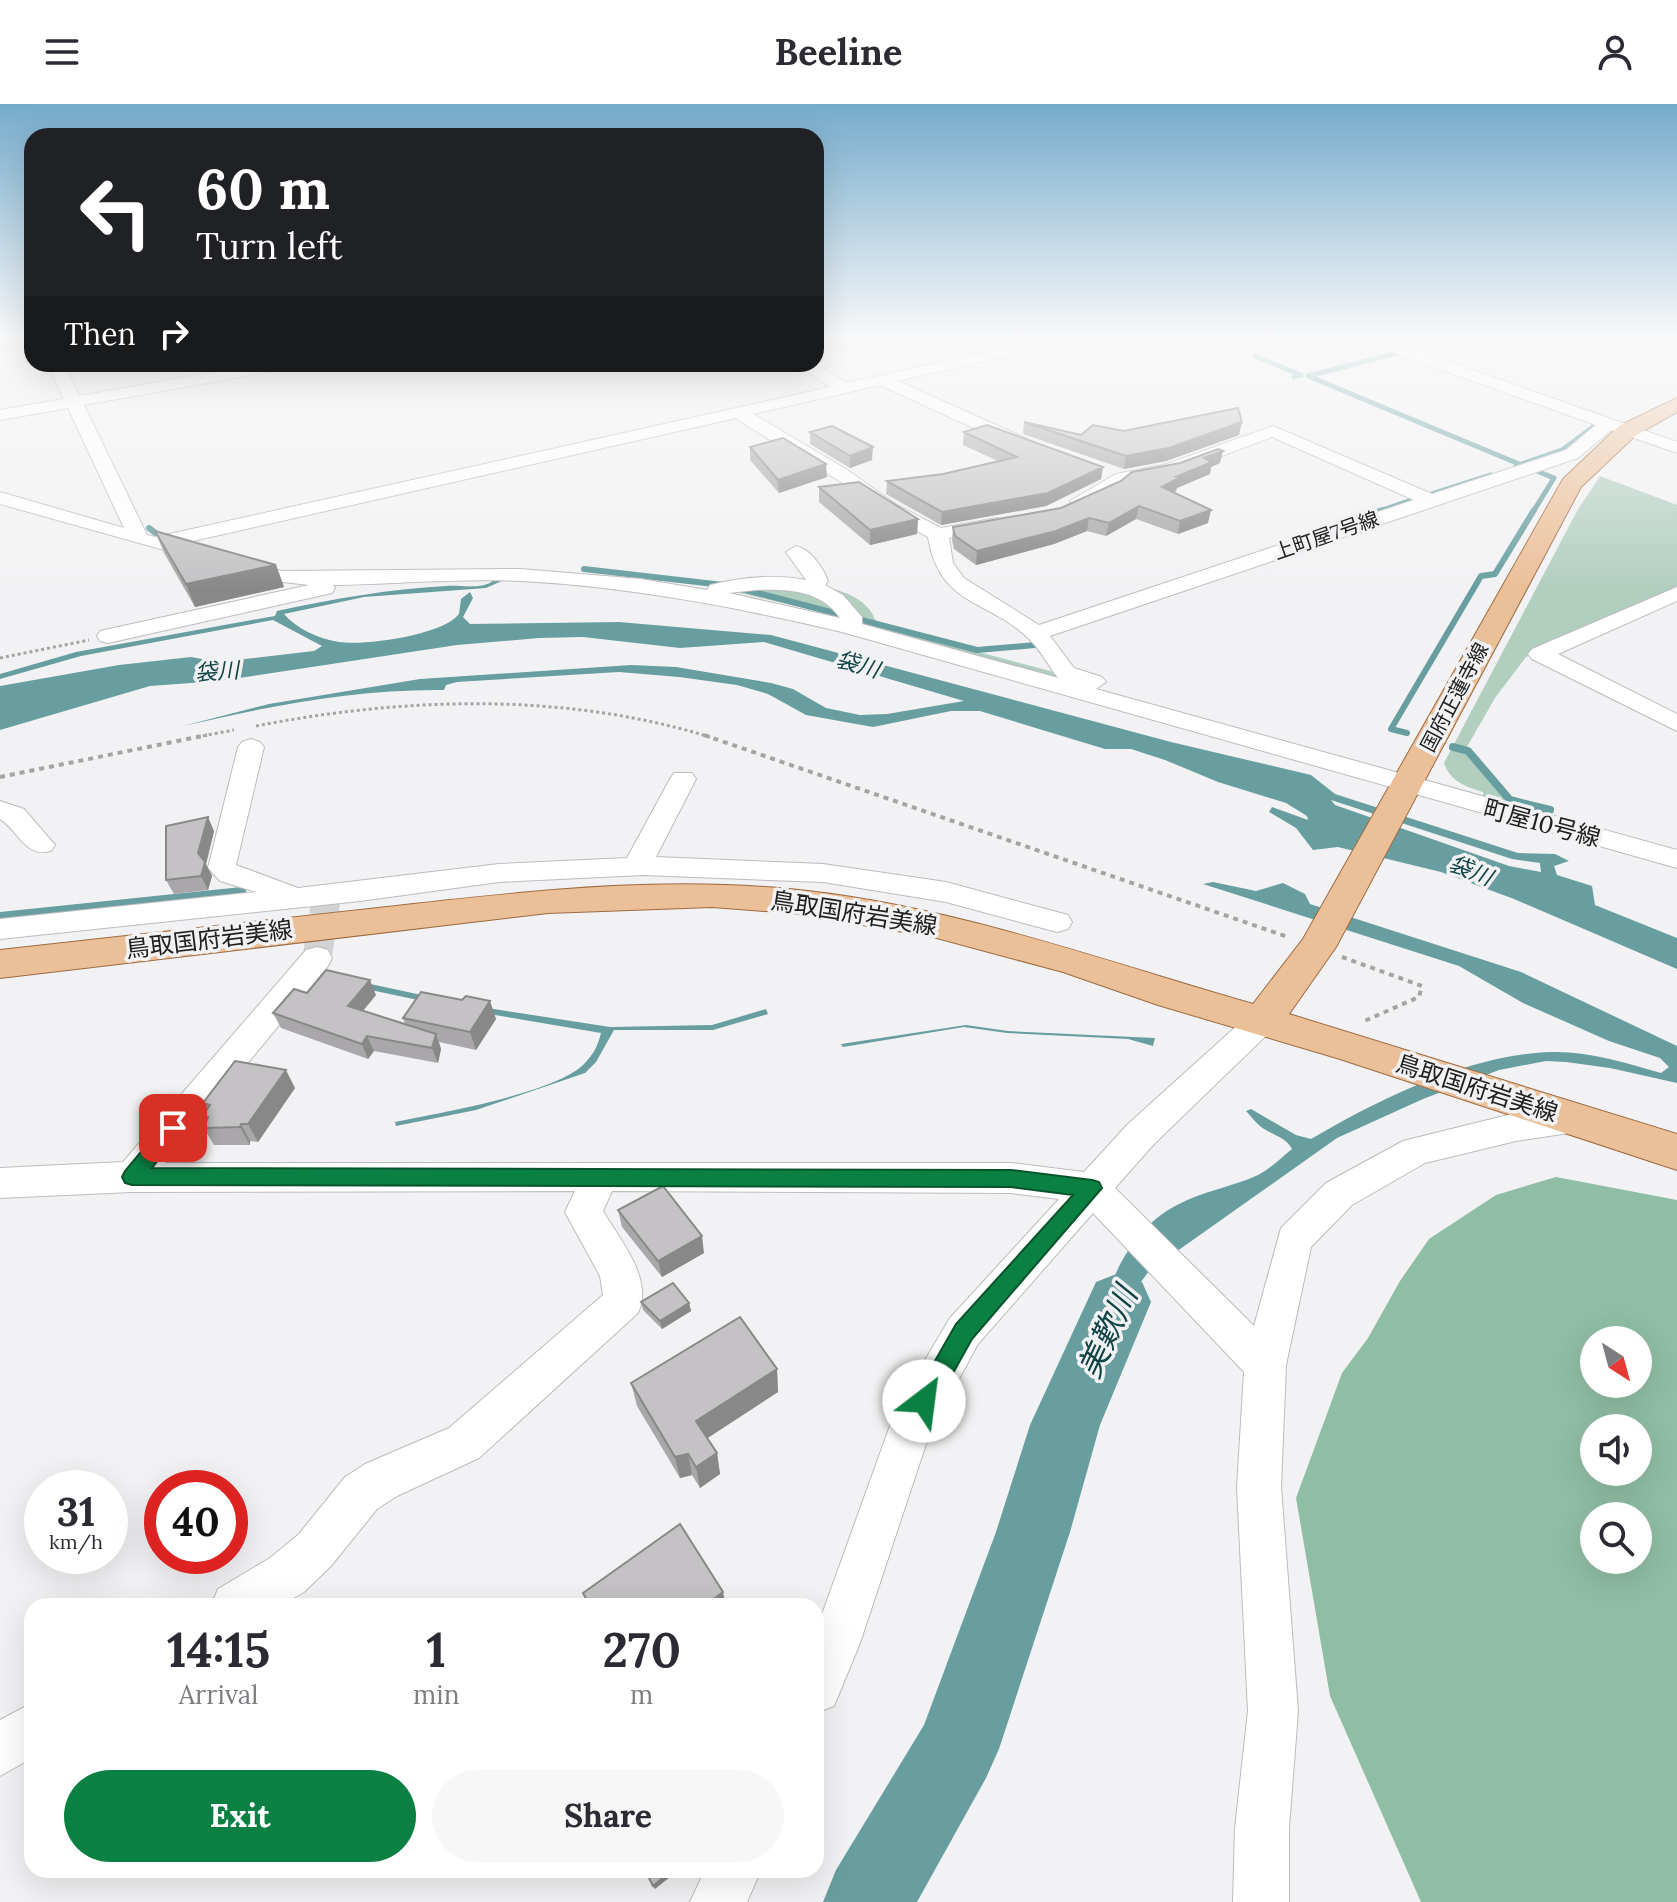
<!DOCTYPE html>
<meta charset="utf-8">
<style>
:root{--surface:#fff;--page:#f7f7f7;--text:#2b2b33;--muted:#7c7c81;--accent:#0b8043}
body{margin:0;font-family:Lora,"Noto Sans JP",serif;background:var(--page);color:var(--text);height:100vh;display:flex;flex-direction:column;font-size:30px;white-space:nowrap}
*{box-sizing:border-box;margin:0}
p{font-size:26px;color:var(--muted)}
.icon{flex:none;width:44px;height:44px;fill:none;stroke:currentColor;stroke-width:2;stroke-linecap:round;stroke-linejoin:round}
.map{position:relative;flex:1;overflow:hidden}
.sheet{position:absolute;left:24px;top:1494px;width:800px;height:280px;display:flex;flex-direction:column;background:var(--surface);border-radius:24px;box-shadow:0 8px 32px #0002}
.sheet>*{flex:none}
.top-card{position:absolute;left:24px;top:24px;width:800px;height:244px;border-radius:24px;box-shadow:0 8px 32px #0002;background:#202124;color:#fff;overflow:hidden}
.needle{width:52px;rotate:144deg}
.controls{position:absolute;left:1580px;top:1222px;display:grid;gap:16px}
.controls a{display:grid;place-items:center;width:72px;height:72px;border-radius:50%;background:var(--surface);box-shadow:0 8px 32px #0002;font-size:40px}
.speed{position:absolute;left:24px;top:1366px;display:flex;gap:16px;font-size:40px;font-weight:700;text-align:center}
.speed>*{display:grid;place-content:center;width:104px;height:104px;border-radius:50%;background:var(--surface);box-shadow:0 8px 32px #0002;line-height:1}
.speed small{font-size:20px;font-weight:400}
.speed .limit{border:12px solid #d22;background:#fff;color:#111}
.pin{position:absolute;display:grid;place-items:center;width:68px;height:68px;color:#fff;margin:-34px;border-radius:16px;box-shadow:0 4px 12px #0006}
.me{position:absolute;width:88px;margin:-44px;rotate:30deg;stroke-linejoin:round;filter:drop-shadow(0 0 6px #0008)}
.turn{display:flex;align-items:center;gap:28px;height:168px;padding:0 40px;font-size:36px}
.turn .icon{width:104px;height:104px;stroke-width:2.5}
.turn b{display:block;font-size:56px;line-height:68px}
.then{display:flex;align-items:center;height:76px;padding:0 40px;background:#0003;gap:16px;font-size:30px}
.eta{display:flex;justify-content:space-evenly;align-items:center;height:136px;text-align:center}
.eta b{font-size:48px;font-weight:700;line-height:56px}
.cta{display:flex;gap:16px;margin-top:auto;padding:16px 40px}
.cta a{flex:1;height:92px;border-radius:48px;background:var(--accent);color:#fff;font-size:32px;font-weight:700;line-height:92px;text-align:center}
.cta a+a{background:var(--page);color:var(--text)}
header{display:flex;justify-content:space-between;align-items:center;height:104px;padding:0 40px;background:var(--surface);font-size:36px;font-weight:700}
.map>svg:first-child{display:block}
</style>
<header><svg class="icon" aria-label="menu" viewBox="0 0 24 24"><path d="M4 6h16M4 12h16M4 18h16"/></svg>Beeline<svg class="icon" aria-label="person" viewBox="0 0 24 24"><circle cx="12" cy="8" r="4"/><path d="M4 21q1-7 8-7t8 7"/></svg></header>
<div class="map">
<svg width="1677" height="1798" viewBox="0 0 1677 1798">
<rect width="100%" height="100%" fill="#f2f2f4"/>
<path fill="#b1cebf" d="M1600 372 1677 401V485L1526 553 1495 594 1464 648 1508 699 1483 692V688C1466 683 1450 677 1444 659L1577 407Z
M757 481 809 486 846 514 735 488Z
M822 482C846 488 870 495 877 521L1054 568 1065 575 1198 617 858 524Z"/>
<path fill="#90bda5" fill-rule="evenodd" d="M1556 1073 1677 1096V1798H1421L1330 1592 1296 1394 1342 1269 1368 1234 1400 1177 1429 1135 1496 1091ZM1594 1236H1638V1280H1594ZM1594 1324H1638V1368H1594ZM1594 1412H1638V1456H1594Z"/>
<path fill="#689e9f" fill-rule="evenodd" d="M494 476H504L486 484 364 493 284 510C297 525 319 535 339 538 365 542 443 531 459 510L461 495 470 488 473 494 463 513 470 520 619 518 771 531 1171 638 1311 671 1335 690 1518 749 1555 750 1569 757 1554 762 1557 771 1592 782 1595 801 1677 834V865L1514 795 1441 768 1338 743 1313 746 1296 724 1269 708 1272 703 1308 716 1307 712 1286 699 1218 678 1165 656 1131 645H1105L980 607H951L873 623 806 611 768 590 737 581 679 573 619 568 457 578 446 581 444 586C356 585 269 602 183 622L269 600 420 575 631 561 676 563 771 579 793 585 826 604 860 611 887 610 964 597 764 538 680 544 583 533 539 534 457 541 219 577 150 582 0 626V582L119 561 191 553 218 558 314 547 322 542 273 516 81 552 0 575V570L76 548 269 513 275 512 277 507C333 495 389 485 446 482 461 481 483 486 494 476ZM1331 696 1512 755 1540 759 1541 768 1509 762 1335 701Z
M1213 778 1256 787 1283 779 1305 790 1310 800 1521 868 1677 942V979L1610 964 1566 958 1546 957 1499 966 1423 995 1337 1034 1149 1167 1135 1186 1102 1266 1081 1259C1105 1201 1117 1132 1177 1101 1203 1087 1232 1083 1258 1071 1270 1065 1281 1054 1292 1045 1285 1032 1271 1031 1260 1022 1254 1017 1251 1012 1246 1007L1251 1005 1296 1031 1311 1035C1381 994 1470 950 1552 948 1589 947 1627 959 1661 969L1669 963 1660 954 1609 937 1523 899 1459 862 1203 780Z
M338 873 468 901 610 923 712 921 766 905 768 910 713 926H614L596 958 585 969 476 1006 396 1022 395 1018C439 1009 552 990 583 961 593 951 598 942 601 929L465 906 333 878Z
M966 921 1008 927 1155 934 1153 942 1128 935 1007 929 964 923 843 943 841 940Z"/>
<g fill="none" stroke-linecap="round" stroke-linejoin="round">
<path stroke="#689e9f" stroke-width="5" d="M1405 247 1308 272 1519 360
M1255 252 1301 271 1294 273
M1516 362 1562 346 1596 321 1593 319
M1429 391 1491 371
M1377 408 1414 395
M1533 408 1554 374 1537 367"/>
<path stroke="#689e9f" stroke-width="6" d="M149 424 162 434 169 432
M1304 434 1382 406
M584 465 723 481
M742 485 977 546 1035 541
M1407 629 1391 625 1481 472 1495 470 1534 406"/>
<path stroke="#689e9f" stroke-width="8" d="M1453 643 1468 647 1510 696 1550 706
M0 812 242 787"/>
<path fill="#689e9f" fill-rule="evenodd" d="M1119 1169 1142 1178 1151 1198 1100 1321 1070 1428 999 1645 986 1674 917 1798H823L836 1766 924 1621 996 1428 1030 1321 1096 1178Z"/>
<path stroke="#d2d2d4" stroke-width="29" stroke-dasharray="29 14" stroke-linecap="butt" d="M317 854 327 790"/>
<g stroke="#bcbcbf" stroke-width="2">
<path id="minor" d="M1049 234H1075L1068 238 898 277 1027 335 1030 339 1027 343H1015L880 281 753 310 846 365 897 401 941 424 997 414 1004 416 1007 420 1004 424 949 434 953 459 964 474 1039 521 1414 396 1272 333 1177 369 1129 378 1087 401H1073L1070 397 1116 370 1167 360 1273 322 1432 390 1566 346 1596 321 1361 237 1359 234H1380L1412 245 1454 234H1477L1475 237 1427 250 1677 338V349L1611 326 1578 354 1050 532 1074 564 1102 573 1106 578 1096 585 1677 746V764L842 528C736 503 631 483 522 477 460 474 395 480 333 481L335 484 332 489 108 539 100 537 97 532 100 527 309 481 275 477 0 400V388L124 424 68 304 0 316V306L64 295 48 260H64L79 292 259 260H293L285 265 84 301 147 431 156 433 830 283 796 260H815L847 279ZM736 314C767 336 801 353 833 373 866 394 893 414 928 433 940 503 986 494 1028 534 1040 545 1048 561 1058 574L1062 575 862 520V513L843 491 825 481 828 477C823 463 810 445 796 442L786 448 806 476C774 470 742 473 710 481L707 486 641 475 520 465 282 467 180 440ZM756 486C789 485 820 486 840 514L729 489Z
M1677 483V497L1558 550 1677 610V627L1532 555 1528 550 1532 545Z
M251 635 260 638 264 643 236 761 298 784 499 760 627 754 670 675 674 669H692L696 675 656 753 823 760 946 778 1068 811 1072 818 1068 825 1057 828 946 798 823 778 643 771 499 778 360 797 0 835V815L256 788 220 777 208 764 238 643 242 638Z
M0 697 24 705 55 741 51 747C25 754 19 727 0 715Z
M317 843 328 846 332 854 328 862 165 1059H1011L1084 1068 1128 1020 1251 909 1262 905 1273 909 1278 917 1273 925 1154 1040 1115 1084 1254 1222 1281 1124 1326 1079 1403 1037 1516 1009 1548 1006 1564 998 1576 1002 1581 1012 1569 1029 1516 1037 1425 1059 1352 1101 1311 1143 1286 1261 1281 1383 1298 1607 1289 1724V1798H1233L1235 1724 1248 1607 1237 1383 1244 1268 1093 1109 978 1240 930 1328 860 1539 834 1602 816 1609V1527L896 1305 950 1214 1059 1095 1011 1089 612 1087 603 1107C620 1136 654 1175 638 1209L479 1354 397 1392 377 1405 331 1462 304 1488 280 1502H211L218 1485 270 1454 299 1430 345 1373 365 1360 449 1324 603 1191 600 1172 565 1108 575 1087 132 1088 0 1094V1064L123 1058 306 846Z
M32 1599V1654L0 1672V1616Z
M705 1766H761L747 1798H690Z"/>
</g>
<g stroke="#9c6b42" stroke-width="2">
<path id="major" d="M1677 294V308L1635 332 1581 383 1336 843 1289 910 1677 1030V1066L1340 955 1158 901 1063 868 933 833 792 809 712 803 548 809 0 874V846C129 832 258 817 387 803 521 788 655 772 789 785 949 800 1099 856 1253 900L1303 835 1563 375 1619 322Z"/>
</g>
<path stroke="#a4a4a5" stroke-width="3" stroke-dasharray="3 3" stroke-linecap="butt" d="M0 554 89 536
M256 622C405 593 564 588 710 633
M197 633 234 626"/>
<path stroke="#a4a4a5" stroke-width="4" stroke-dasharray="5 5" stroke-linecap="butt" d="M704 631 1288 833
M0 673 207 631
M1342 853 1422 882 1419 893 1362 918"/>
<use href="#minor" fill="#fff" fill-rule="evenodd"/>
<use href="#major" fill="#ebbf98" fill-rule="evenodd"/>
</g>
<path fill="#a9a7a9" d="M1024 318 1081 331 1124 327 1239 331 1166 357 1124 365 1023 330Z
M810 328 872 356 850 364 810 340Z
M964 328 1103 363 1101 375 1046 402 941 421 886 390 887 377 943 370 998 357 963 341Z
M750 343 827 373 779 389 750 356Z
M1220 359 1211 363 1210 370 1177 384 1176 387 1173 388 1208 419 1178 430 1136 415 1106 432 1087 427 1054 440 976 461 954 445 952 436 953 423 1061 404Z
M819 383 918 415 917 430 870 441 819 398Z
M155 427 276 461 284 483 195 503 164 449Z
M214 727 206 760 212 772 208 786 174 790 166 776Z
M307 889 376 891 363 907 405 920 403 914 496 915 476 946 439 938 441 945 438 959 374 947 368 955 281 924 273 909Z
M295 984 258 1038 250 1037V1041H214L204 1024 206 1018 202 1012 207 1005 203 999Z
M618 1106 704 1149 662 1173 622 1123Z
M641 1198 689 1199 691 1207 662 1225 643 1206Z
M777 1265 778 1288 707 1334 717 1349 720 1370 700 1384 692 1371 680 1374 637 1302 631 1279Z"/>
<path fill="#898889" d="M1242 318 1239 331 1166 357 1124 365 1126 352Z
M873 343 872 356 850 364V352Z
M1223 347 1220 359 1211 363 1210 370 1177 384 1176 387 1160 396 1162 383 1204 354Z
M826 360 827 373 779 389 778 376Z
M1103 363 1101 375 1046 402 941 421 942 408Z
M1139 402 1136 415 1106 432 1109 419Z
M1211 406 1208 419 1178 430 1180 417Z
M1089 414 1087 427 1054 440 976 461 977 447Z
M918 415 917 430 870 441V426Z
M276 461 284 483 195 503 186 480Z
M208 713 214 727 206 760 212 772 208 786 201 772 198 749Z
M370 876 376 891 354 917 348 902Z
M490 897 496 915 476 946 470 928Z
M436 930 441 945 438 959 432 944Z
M367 932 374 947 368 955 362 940Z
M286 966 295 984 258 1038 248 1020Z
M241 1020 250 1037V1041L240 1023Z
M702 1132 704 1149 662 1173 658 1157Z
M689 1199 691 1207 662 1225 660 1217Z
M777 1265 778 1288 700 1339 696 1317Z
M717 1349 720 1370 700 1384 696 1363Z
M688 1350 692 1371 680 1374 675 1353Z
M723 1488 726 1502H712L711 1497Z
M672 1766H679L655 1785 653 1782Z"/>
<path fill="#c4c2c4" stroke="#898889" stroke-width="2" d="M1238 304 1242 318 1169 344 1126 352 1024 318 1081 331 1093 321 1124 327Z
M987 321 1103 363 1048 389 942 408 887 377 943 370 1017 353 964 328Z
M832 322 873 343 850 352 810 328Z
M783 334 826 360 778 376 750 343Z
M1218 345 1223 347 1204 354 1212 358 1176 373 1179 374 1162 383 1211 406 1180 417 1139 402 1109 419 1089 414 1056 427 977 447 955 432 953 423 1061 404 1121 377 1132 368 1180 359Z
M859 378 918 415 870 426 819 383Z
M155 427 190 437 276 461 186 480Z
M208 713 198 749 205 758 201 772 166 776V722Z
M326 866 370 876 348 902 436 930 432 944 367 932 362 940 273 909 294 885 307 889Z
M421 888 462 896 466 892 490 897 470 928 403 914Z
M235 957 286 966 248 1020H241L240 1023 204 1024 208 1013 202 1012 210 1001 203 999Z
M663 1082 702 1132 658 1157 618 1106Z
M673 1179 689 1199 660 1217 641 1198Z
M740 1213 777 1265 696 1317 717 1349 696 1363 688 1350 675 1353 631 1279Z
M680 1420 723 1488 711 1497 714 1502H590L583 1489Z
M645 1766H672L653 1782Z"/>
<linearGradient id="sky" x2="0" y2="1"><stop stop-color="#75abcb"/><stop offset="0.48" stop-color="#f9f9fa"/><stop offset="1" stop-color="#f9f9fa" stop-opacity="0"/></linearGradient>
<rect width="1677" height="485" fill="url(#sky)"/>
<path fill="#0b8043" stroke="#07532c" stroke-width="2" d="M173 1016 180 1018 183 1024 152 1064 1011 1066 1092 1076 1099 1078 1102 1084 972 1235 933 1305 924 1308 916 1305 912 1297 956 1220 1073 1091 1011 1083 132 1081 125 1079 122 1073 125 1067 166 1018Z"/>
<g text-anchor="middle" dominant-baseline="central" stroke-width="7" stroke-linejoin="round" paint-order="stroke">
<g font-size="20" fill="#202021" stroke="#f2f2f4">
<text transform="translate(1326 431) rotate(-19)">上町屋7号線</text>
<text transform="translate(1454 593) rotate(-62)">国府正蓮寺線</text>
</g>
<g font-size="22" font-style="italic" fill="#114445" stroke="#f2f2f4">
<text transform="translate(858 560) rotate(16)">袋川</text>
<text transform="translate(217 567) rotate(-4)">袋川</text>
<text transform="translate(1471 766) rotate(22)">袋川</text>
</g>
<g font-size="24" fill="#202021" stroke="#f2f2f4">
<text transform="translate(1542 719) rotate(15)">町屋10号線</text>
<text transform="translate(854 809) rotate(9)">鳥取国府岩美線</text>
<text transform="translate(209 835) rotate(-7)">鳥取国府岩美線</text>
<text transform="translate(1477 984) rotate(18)">鳥取国府岩美線</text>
</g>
<g font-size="32" font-style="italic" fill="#114445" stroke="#f2f2f4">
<text transform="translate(1107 1228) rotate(-65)">美歎川</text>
</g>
</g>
</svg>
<div class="controls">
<a><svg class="needle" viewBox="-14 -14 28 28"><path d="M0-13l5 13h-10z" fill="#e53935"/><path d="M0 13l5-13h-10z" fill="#7c7c81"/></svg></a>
<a><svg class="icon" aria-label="sound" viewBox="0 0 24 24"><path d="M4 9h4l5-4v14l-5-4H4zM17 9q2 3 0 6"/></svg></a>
<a><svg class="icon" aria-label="search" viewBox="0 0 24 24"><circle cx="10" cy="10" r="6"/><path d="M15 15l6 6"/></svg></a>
</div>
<div class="speed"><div>31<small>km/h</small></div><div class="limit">40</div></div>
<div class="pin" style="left:173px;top:1024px;background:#d93025"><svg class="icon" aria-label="arrive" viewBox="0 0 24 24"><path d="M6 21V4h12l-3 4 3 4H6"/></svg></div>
<svg class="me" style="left:924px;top:1297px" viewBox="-20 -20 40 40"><circle r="19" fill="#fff"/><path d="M0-13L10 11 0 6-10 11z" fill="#0b8043"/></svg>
<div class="top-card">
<div class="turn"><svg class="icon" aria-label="left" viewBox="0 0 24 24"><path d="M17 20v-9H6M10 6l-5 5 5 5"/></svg><div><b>60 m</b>Turn left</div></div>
<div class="then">Then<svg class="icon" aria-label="right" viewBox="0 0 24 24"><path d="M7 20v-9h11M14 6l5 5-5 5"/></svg></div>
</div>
<section class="sheet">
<div class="eta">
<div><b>14:15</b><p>Arrival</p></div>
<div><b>1</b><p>min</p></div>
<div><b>270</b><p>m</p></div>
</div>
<div class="cta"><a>Exit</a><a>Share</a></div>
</section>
</div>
